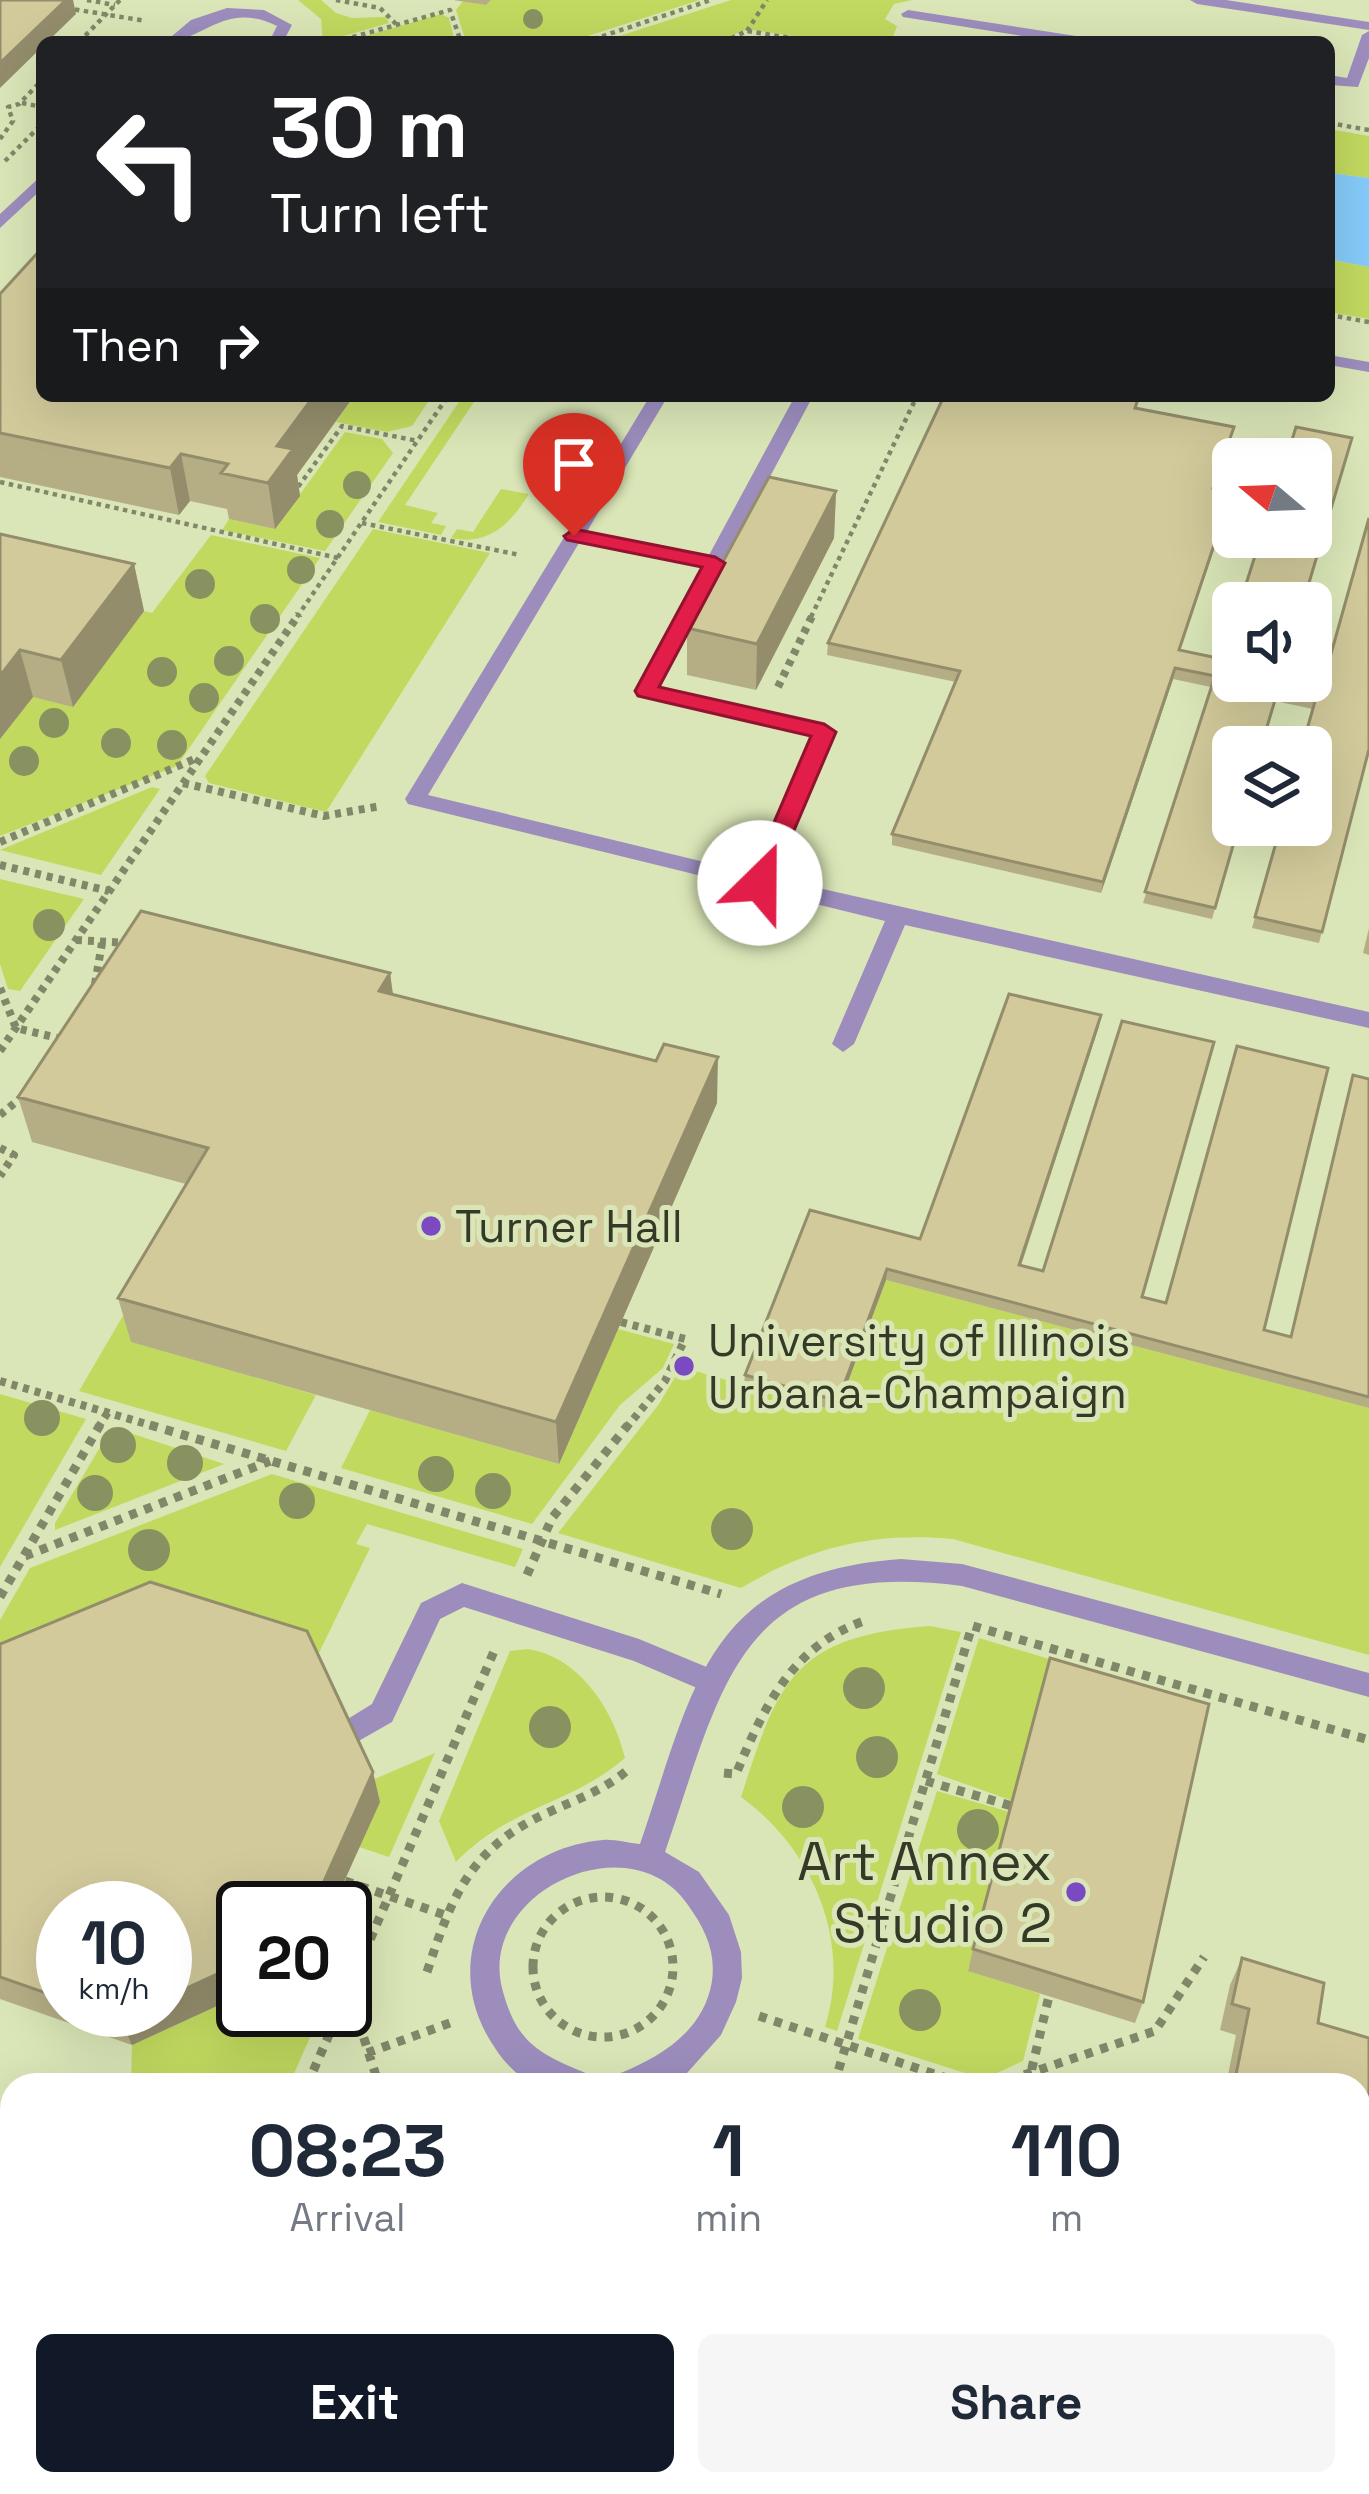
<!DOCTYPE html>
<style>
:root{--surface:#fff;--page:#f6f6f7;--text:#1f2937;--muted:#747a83;--accent:#111827}
body{margin:0;font-family:"Space Grotesk",sans-serif;background:var(--page);color:var(--text);height:100vh;display:flex;flex-direction:column;font-size:45px;white-space:nowrap}
*{box-sizing:border-box;margin:0}
p{font-size:39px;color:var(--muted)}
.icon{flex:none;width:66px;height:66px;fill:none;stroke:currentColor;stroke-width:2;stroke-linecap:round;stroke-linejoin:round}
.map{position:relative;flex:1;overflow:hidden}
.side{position:absolute;left:0px;top:2073px;width:1371px;height:423px;display:flex;flex-direction:column;background:var(--surface);border-radius:36px 36px 0 0;box-shadow:0 12px 48px #0002}
.side>*{flex:none}
.banner{position:absolute;left:36px;top:36px;width:1299px;height:366px;border-radius:18px;box-shadow:0 12px 48px #0002;background:#202124;color:#fff;overflow:hidden}
.needle{width:78px;rotate:289deg}
.buttons{position:absolute;left:1212px;top:438px;display:grid;gap:24px}
.buttons a{display:grid;place-items:center;width:120px;height:120px;border-radius:18px;background:var(--surface);box-shadow:0 12px 48px #0002;font-size:60px}
.speed{position:absolute;left:36px;top:1881px;display:flex;gap:24px;font-size:60px;font-weight:700;text-align:center}
.speed>*{display:grid;place-content:center;width:156px;height:156px;border-radius:50%;background:var(--surface);box-shadow:0 12px 48px #0002;line-height:1}
.speed small{font-size:30px;font-weight:400}
.speed .limit{border:6px solid #111;border-radius:18px;background:#fff;color:#111}
.pin{position:absolute;display:grid;place-items:center;width:102px;height:102px;color:#fff;margin:-123px -51px;border-radius:50% 50% 50% 0;rotate:-45deg;box-shadow:0 0 12px #0007}
.pin .icon{rotate:45deg}
.me{position:absolute;width:132px;margin:-66px;rotate:23deg;stroke-linejoin:round;filter:drop-shadow(0 0 9px #0008)}
.turn{display:flex;align-items:center;gap:42px;height:252px;padding:0 36px;font-size:54px}
.turn .icon{width:156px;height:156px;stroke-width:2.5}
.turn b{display:block;font-size:84px;line-height:102px}
.then{display:flex;align-items:center;height:114px;padding:0 36px;background:#0003;gap:24px;font-size:45px}
.eta{display:flex;justify-content:space-evenly;align-items:center;height:204px;text-align:center}
.eta b{font-size:72px;font-weight:600;line-height:84px}
.primary-button{display:flex;gap:24px;margin-top:auto;padding:24px 36px}
.primary-button a{flex:1;height:138px;border-radius:18px;background:var(--accent);color:#fff;font-size:48px;font-weight:600;line-height:138px;text-align:center}
.primary-button a+a{background:var(--page);color:var(--text)}
.map>svg:first-child{display:block}
</style>
<div class="map">
<svg width="1369" height="2494" viewBox="0 0 1369 2494">
<rect width="100%" height="100%" fill="#dae6b7"/>
<path fill="#c1d95f" d="M298 0H321L336 13 352 18 386 17 389 23 323 42 321 19Z
M491 0H700L569 42H466L456 10 463 1 486 5Z
M731 0H912L894 4 885 19 897 26 892 39 911 42H831L747 29 716 42H601Z
M441 14 449 18 455 42H345Z
M1329 129 1369 136V178L1329 173Z
M1329 259 1369 267V319L1329 312Z
M354 396H432L412 426 387 432 336 422Z
M463 396H478L405 505 438 513 431 523 446 526 441 535 378 522Z
M345 432 382 439 393 453 325 551 222 530 229 519 275 529Z
M501 489 529 494C510 524 489 546 451 538L457 529 473 532Z
M373 529 490 553 326 812 209 783 205 776Z
M211 535 320 558 177 766 0 836V739L33 697 73 706 144 611 152 613Z
M152 787 160 789 101 875 0 850Z
M0 879 84 899 20 991 8 989 0 964Z
M159 1254 179 1259 132 1342 316 1395 286 1451 79 1391Z
M886 1280 1369 1408V1655L953 1539C873 1532 810 1547 741 1588L558 1533 659 1404 681 1367 837 1411Z
M618 1329 674 1344 663 1368 620 1405 532 1524 341 1468 370 1410 559 1464Z
M0 1394 86 1419 0 1567Z
M112 1427 224 1464 55 1530V1523Z
M272 1474 523 1549 515 1567 367 1524 356 1544 370 1548 314 1663 0 1682V1620L30 1568Z
M930 1626 961 1632 837 2031 825 2027C852 1941 813 1849 741 1797 779 1678 796 1636 930 1626Z
M979 1638 1116 1679 1013 1801 937 1774Z
M528 1649C580 1657 614 1711 625 1758 569 1806 512 1805 456 1862L439 1821 510 1651Z
M435 1753 389 1857 359 1847 370 1781Z
M937 1791 1010 1812 968 1970 1040 1994 1023 2061 984 2079 858 2039Z
M243 1994V2010H322L289 2085H131L132 2045Z
M0 2126 12 2129V2484H153L149 2494H0Z
M511 2484H700L697 2494H538Z"/>
<path fill="#85caf9" d="M1329 173 1369 178V267L1329 259Z"/>
<g fill="none" stroke-linecap="round" stroke-linejoin="round">
<path stroke="#818869" stroke-width="4.5" stroke-dasharray="4.5 4.5" stroke-linecap="butt" d="M87 0 115 5
M336 0 380 8 396 24
M66 8 146 21
M747 31 767 0
M79 42 120 0
M335 42 450 10 461 42
M585 42 711 0
M723 42 747 31 815 42
M22 103 42 107
M1329 123 1369 130
M0 139 13 121 8 107 19 104 42 80
M5 161 42 124
M1329 315 1369 322
M0 482 338 558
M293 494 342 426 418 441
M362 523 520 555
M297 617 448 396
M811 617 917 396"/>
<path stroke="#818869" stroke-width="8" stroke-dasharray="6 6" stroke-linecap="butt" d="M778 687 813 614
M183 783 324 816 381 806
M0 842 197 758
M0 865 109 891
M76 940 128 943
M95 984 102 943
M0 988 16 1028 66 1040
M0 1051 299 614
M0 1115 22 1097
M0 1148 14 1155 0 1176
M621 1322 685 1339 665 1381 626 1428
M0 1381 160 1428
M98 1428 108 1412"/>
<path stroke="#818869" stroke-width="9" stroke-dasharray="8 8" stroke-linecap="butt" d="M150 1425 721 1594
M25 1556 270 1461
M527 1575 552 1518 628 1425
M0 1597 100 1425
M973 1626 1369 1740
M724 1773 736 1774C764 1707 792 1646 864 1621
M926 1781 1012 1806
M345 1881 445 1915
M533 1967a70 70 0 1 1 140 0a70 70 0 1 1-140 0Z
M427 1972C452 1896 470 1848 547 1813 577 1799 603 1791 629 1769
M349 1992 379 2085
M345 1998 495 1649
M759 2016 968 2085
M367 2053 450 2023
M307 2085 340 2010
M834 2085 972 1626
M994 2085 1155 2031 1204 1957
M1028 2085 1049 1996
M0 2309 12 2314
M0 2345 12 2349
M371 2484 397 2494
M478 2484 504 2494
M131 2494 135 2484
M210 2494 230 2484
M710 2494 713 2484"/>
<path fill="#9c8dbd" fill-rule="evenodd" d="M1190 0H1226L1369 22V30L1197 4Z
M908 10 1089 38 1096 42H1060L903 17 901 14Z
M1369 31V58L1358 87 1329 85V75L1347 78 1362 35Z
M650 396H668L586 533 708 557 795 396H813L658 687 824 725 834 732 774 878 1369 1012V1028L905 925 854 1044 843 1052 832 1044 885 921 408 804 405 799ZM579 543 703 567 636 691 639 696 812 736 754 874 428 795Z
M462 1583 639 1639 721 1673 725 1682 721 1691 711 1694 634 1661 464 1607 440 1619 392 1722 348 1747 338 1743 334 1734 338 1725 372 1704 421 1603Z"/>
<path fill="#9c8dbd" fill-rule="evenodd" d="M227 8 264 10 292 25 283 42H269L277 26C225 0 202 42 165 42L191 20Z
M901 1559 962 1564 1369 1673V1697L962 1586C739 1557 724 1681 665 1852L699 1872 729 1915 741 1952 742 1978 736 2002 721 2035 687 2073 666 2085H614L618 2074C661 2057 704 2031 712 1981 716 1951 705 1929 688 1905 631 1821 478 1891 502 1988 516 2043 539 2054 588 2074L592 2085C575 2085 553 2089 537 2084 520 2080 504 2062 495 2048 432 1957 497 1849 603 1840 614 1839 628 1843 640 1844 694 1687 706 1573 901 1559Z"/>
<path fill="#9c8dbd" fill-rule="evenodd" d="M42 175V189L0 228V214Z
M1329 355 1369 362V372L1329 365Z"/>
</g>
<g fill="#889261">
<circle cx="533" cy="19" r="10"/>
<circle cx="357" cy="485" r="14"/>
<circle cx="330" cy="524" r="14"/>
<circle cx="301" cy="570" r="14"/>
<circle cx="200" cy="584" r="15"/>
<circle cx="265" cy="619" r="15"/>
<circle cx="229" cy="661" r="15"/>
<circle cx="162" cy="672" r="15"/>
<circle cx="204" cy="698" r="15"/>
<circle cx="54" cy="723" r="15"/>
<circle cx="116" cy="743" r="15"/>
<circle cx="172" cy="745" r="15"/>
<circle cx="24" cy="761" r="15"/>
<circle cx="49" cy="925" r="16"/>
<circle cx="42" cy="1418" r="18"/>
<circle cx="118" cy="1445" r="18"/>
<circle cx="185" cy="1463" r="18"/>
<circle cx="436" cy="1474" r="18"/>
<circle cx="493" cy="1491" r="18"/>
<circle cx="95" cy="1493" r="18"/>
<circle cx="297" cy="1501" r="18"/>
<circle cx="732" cy="1529" r="21"/>
<circle cx="149" cy="1550" r="21"/>
<circle cx="864" cy="1688" r="21"/>
<circle cx="550" cy="1727" r="21"/>
<circle cx="877" cy="1757" r="21"/>
<circle cx="803" cy="1807" r="21"/>
<circle cx="978" cy="1830" r="21"/>
<circle cx="920" cy="2010" r="21"/>
</g>
<path fill="#b5ae85" fill-rule="evenodd" d="M453 0H491L486 5Z
M0 294 42 396H354L297 475 300 496 275 529 229 519 227 509 190 501 179 515 0 477Z
M1137 409 1232 438 1215 488 1232 491 1230 502 1180 650 1233 681H1311L1369 749 1319 943 1252 928 1313 709 1275 701 1212 919 1143 903 1211 687 1173 679 1101 893 892 845V834L956 682 827 655 828 643Z
M836 491 834 538 756 690 687 675V628Z
M0 534 134 564 144 611 73 707 33 697 0 739Z
M1369 928V955L1363 953Z
M390 973 393 994 717 1103 559 1464 131 1342 118 1298 186 1184 32 1142 18 1097Z
M1099 1026 1021 1266 1291 1337 1350 1086 1369 1079V1408L886 1280 837 1411 744 1385 745 1375 920 1239Z
M0 1644 380 1802 332 1908H243V1994L132 2045 0 1999ZM63 1908 165 2010H63Z
M973 1949 1143 2002 1135 2023 968 1971Z
M1242 1958 1324 1983 1318 2023 1369 2038V2494H820L823 2484H1359V2085H1226L1236 2035 1220 2030 1230 1985Z"/>
<path fill="#938d6c" d="M66 0H73L76 14 47 42H42V47L0 88V63Z
M314 396H354L297 475 300 496 275 529 268 483 277 446Z
M181 454 190 501 179 515 170 468Z
M836 491 834 538 756 690 757 644Z
M1232 491 1230 502 1176 661 1179 650Z
M134 564 144 611 73 707 61 660Z
M20 650 33 697 0 739V676Z
M1175 668 1173 679 1101 893 1103 882Z
M390 973 396 1019 379 991Z
M1101 1015 1099 1026 1017 1276 1019 1265Z
M718 1057 717 1103 559 1464 556 1422Z
M887 1269 886 1280 837 1411 838 1401Z
M373 1772 380 1802 332 1908H312Z
M243 1962V1994L132 2045 120 2019 139 2010H165V1998Z"/>
<path fill="#d2ca9b" stroke="#938d6c" stroke-width="3" d="M0 0H66L0 63Z
M42 248V396H314L277 446 293 449 268 483 221 473 228 464 181 454 170 468 0 433V294Z
M944 396H1139L1135 408 1234 427 1213 488 1232 491 1179 650 1222 659 1233 624V681H1311V676L1324 679 1369 518V749L1322 932 1255 917 1281 825H1311V747H1302L1316 698 1278 690 1261 747H1233V825H1239L1215 908 1145 892 1215 676 1175 668 1103 882 892 834 960 671 828 643Z
M1296 427 1352 438 1303 603H1240L1261 537H1311V459H1286Z
M769 477 836 491 757 644 687 628Z
M0 534 134 564 61 660 20 650 0 676Z
M141 911 390 973 379 991 656 1061 664 1044 718 1057 556 1422 118 1298 208 1148 18 1097Z
M1009 994 1101 1015 1019 1265 1043 1271 1122 1021 1214 1042 1142 1297 1166 1303 1237 1046 1328 1068 1264 1330 1291 1337 1353 1075 1369 1079V1397L887 1269 838 1401 745 1375 810 1210 920 1239Z
M150 1582 307 1631 373 1772 312 1908H243V1962L165 1998V1908H63V1999L0 1977V1644Z
M1050 1658 1209 1704 1143 2002 973 1949Z
M1242 1958 1324 1983 1318 2023 1369 2038V2494H820L823 2484H1359V2085H1234L1249 2009 1232 2004Z
M94 2010H139L120 2019Z"/>
<path fill="#e11d48" stroke="#92132f" stroke-width="3" d="M574 529 715 557 725 563 659 687 824 724 836 732 769 889 760 891 748 883 811 736 638 696 635 691 702 567 567 540 564 536Z"/>
<g fill="#7b4ac2" stroke="#dae6b7" stroke-width="4.5">
<circle cx="431" cy="1226" r="12"/>
<circle cx="684" cy="1366" r="12"/>
<circle cx="1076" cy="1892" r="12"/>
</g>
<g text-anchor="middle" dominant-baseline="central" stroke-width="10" stroke-linejoin="round" paint-order="stroke">
<g font-size="45" fill="#353927" stroke="#dae6b7" text-anchor="start">
<text x="455" y="1226">Turner Hall</text>
<text x="708" y="1340">University of Illinois<tspan x="708" dy="52">Urbana-Champaign</tspan></text>
</g>
<g font-size="54" fill="#353927" stroke="#dae6b7" text-anchor="end">
<text x="1052" y="1861">Art Annex<tspan x="1052" dy="62">Studio 2</tspan></text>
</g>
</g>
</svg>
<div class="buttons">
<a><svg class="needle" viewBox="-14 -14 28 28"><path d="M0-13l5 13h-10z" fill="#e53935"/><path d="M0 13l5-13h-10z" fill="#747a83"/></svg></a>
<a><svg class="icon" aria-label="sound" viewBox="0 0 24 24"><path d="M4 9h4l5-4v14l-5-4H4zM17 9q2 3 0 6"/></svg></a>
<a><svg class="icon" aria-label="layers" viewBox="0 0 24 24"><path d="M12 4l9 5-9 5-9-5zM3 14l9 5 9-5"/></svg></a>
</div>
<div class="speed"><div>10<small>km/h</small></div><div class="limit">20</div></div>
<div class="pin" style="left:574px;top:536px;background:#d93025"><svg class="icon" aria-label="arrive" viewBox="0 0 24 24"><path d="M6 21V4h12l-3 4 3 4H6"/></svg></div>
<svg class="me" style="left:760px;top:883px" viewBox="-20 -20 40 40"><circle r="19" fill="#fff"/><path d="M0-13L10 11 0 6-10 11z" fill="#e11d48"/></svg>
<div class="banner">
<div class="turn"><svg class="icon" aria-label="left" viewBox="0 0 24 24"><path d="M17 20v-9H6M10 6l-5 5 5 5"/></svg><div><b>30 m</b>Turn left</div></div>
<div class="then">Then<svg class="icon" aria-label="right" viewBox="0 0 24 24"><path d="M7 20v-9h11M14 6l5 5-5 5"/></svg></div>
</div>
<section class="side">
<div class="eta">
<div><b>08:23</b><p>Arrival</p></div>
<div><b>1</b><p>min</p></div>
<div><b>110</b><p>m</p></div>
</div>
<div class="primary-button"><a>Exit</a><a>Share</a></div>
</section>
</div>
